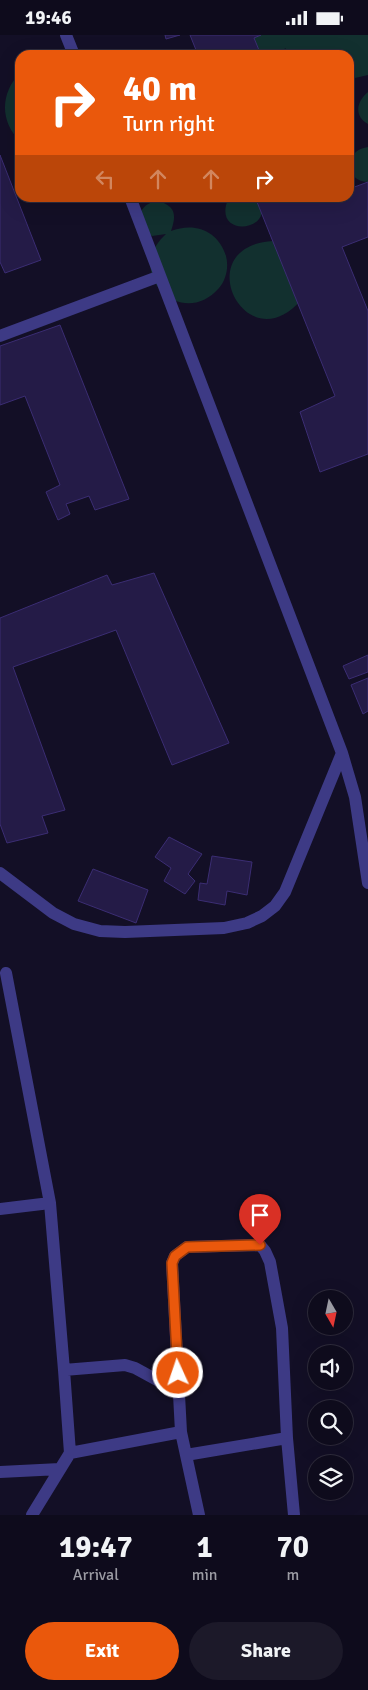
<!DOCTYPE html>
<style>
:root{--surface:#0e0b1c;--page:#1c1929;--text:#f1f3f6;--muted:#9b9ba3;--line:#2e2b3b;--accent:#ea580c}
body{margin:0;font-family:Signika,sans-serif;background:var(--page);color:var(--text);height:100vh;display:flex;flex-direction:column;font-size:19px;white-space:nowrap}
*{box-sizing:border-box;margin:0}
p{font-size:16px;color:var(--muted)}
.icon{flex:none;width:28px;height:28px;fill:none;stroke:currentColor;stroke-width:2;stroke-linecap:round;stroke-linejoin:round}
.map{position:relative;height:1480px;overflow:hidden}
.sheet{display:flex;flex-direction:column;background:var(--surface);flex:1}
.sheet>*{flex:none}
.guide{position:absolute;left:15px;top:15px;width:339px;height:152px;border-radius:15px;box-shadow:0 5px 20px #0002,0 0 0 1px var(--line);background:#ea580c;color:#fff;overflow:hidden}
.needle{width:32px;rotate:171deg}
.buttons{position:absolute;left:308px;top:1255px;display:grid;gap:10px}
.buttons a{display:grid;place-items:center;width:45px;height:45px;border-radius:50%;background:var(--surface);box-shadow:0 5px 20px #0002,0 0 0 1px var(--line);font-size:25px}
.pin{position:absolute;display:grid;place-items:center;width:42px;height:42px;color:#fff;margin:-51px -21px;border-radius:50% 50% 50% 0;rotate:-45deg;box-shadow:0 0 5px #0007}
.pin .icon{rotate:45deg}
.me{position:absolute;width:55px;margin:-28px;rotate:357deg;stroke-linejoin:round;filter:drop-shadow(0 0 4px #0008)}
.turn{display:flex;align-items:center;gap:18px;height:105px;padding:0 25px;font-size:22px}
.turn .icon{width:65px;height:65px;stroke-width:2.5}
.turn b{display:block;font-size:35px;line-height:42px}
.lanes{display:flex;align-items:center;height:48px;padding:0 25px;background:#0003;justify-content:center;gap:25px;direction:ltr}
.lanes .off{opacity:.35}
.eta{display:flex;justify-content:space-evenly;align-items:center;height:85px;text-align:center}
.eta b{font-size:30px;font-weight:700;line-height:35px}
.action{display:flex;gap:10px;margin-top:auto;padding:10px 25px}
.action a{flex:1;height:58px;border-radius:30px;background:var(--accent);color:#fff;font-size:20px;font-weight:700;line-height:58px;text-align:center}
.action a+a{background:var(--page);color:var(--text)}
.status{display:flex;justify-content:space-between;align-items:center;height:35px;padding:0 25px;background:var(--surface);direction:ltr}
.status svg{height:14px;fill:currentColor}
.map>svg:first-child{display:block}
</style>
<div class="status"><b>19:46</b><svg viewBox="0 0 49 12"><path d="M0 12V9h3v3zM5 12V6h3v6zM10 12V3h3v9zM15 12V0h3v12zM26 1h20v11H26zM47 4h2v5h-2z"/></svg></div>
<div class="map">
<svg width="368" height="1480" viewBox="0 0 368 1480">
<rect width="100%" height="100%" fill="#130f26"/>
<path fill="#12302f" d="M252 0H368V40L355 43H349V20H317L315 14 308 20H293L285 13 282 20H253Z
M20 38V106C0 87 0 58 20 38Z
M368 57V89C354 81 356 67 368 57Z
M368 112V147C344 147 343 115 368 112Z
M203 163H256C282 194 211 207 228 164L219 165Z
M158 166C175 171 177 179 171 196 194 187 218 195 226 221 229 232 226 245 219 253 182 296 122 239 166 199L152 201 144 196 139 181C143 171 147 168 158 166Z
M273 206 301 265C246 329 187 211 273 206Z"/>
<path fill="#241b47" stroke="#3b2d73" d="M165 0H180L166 4Z
M190 0H261L254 3 261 20H198Z
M0 120 41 225 5 238 0 227Z
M368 147V202L342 212 368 276V419L320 437 300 377 335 361 255 162H315L316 166 327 162H349V154Z
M60 290 129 464 95 475 89 461 66 469 70 479 58 485 46 457 60 450 25 361 0 370V311Z
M154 538 229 708 172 730 116 595 13 632 65 775 42 781 48 798 7 808 0 789V583L107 540 112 550Z
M368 620V637L349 644 343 631Z
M368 643V676L363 679 351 650Z
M169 802 202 819 188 839 195 846 185 859 164 846 171 833 155 822Z
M212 821 252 827 247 860 227 856 225 870 198 865 200 848 207 849Z
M93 834 148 855 136 888 78 866Z"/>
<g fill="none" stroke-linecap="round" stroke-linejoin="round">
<path stroke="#3d3a85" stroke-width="12" d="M66 0 74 20
M130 162 342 718 355 762 368 848
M0 301 160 241
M0 838 53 878 74 889 100 896 125 897 224 893 247 888 262 881 275 871 285 857 342 718
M6 938 50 1168 64 1335 70 1418
M0 1174 50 1168
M64 1335 125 1330 135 1333 179 1357
M186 1420 287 1403
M0 1437 60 1434
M32 1480 70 1418 181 1397
M199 1480 181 1397 172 1228 175 1221 187 1212 260 1210 265 1216 270 1227 282 1293 287 1403 294 1480"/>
</g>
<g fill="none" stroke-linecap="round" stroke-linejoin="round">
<g stroke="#983908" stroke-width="12">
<path id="route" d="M178 1338 172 1228 175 1221 187 1212 260 1210"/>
</g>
<use href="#route" stroke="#ea580c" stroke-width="9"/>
</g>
</svg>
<div class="buttons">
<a><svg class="needle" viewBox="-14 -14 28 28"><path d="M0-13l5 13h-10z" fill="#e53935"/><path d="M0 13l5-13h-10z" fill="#9b9ba3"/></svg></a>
<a><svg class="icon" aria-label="sound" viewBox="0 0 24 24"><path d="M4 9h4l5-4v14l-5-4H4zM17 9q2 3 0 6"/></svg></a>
<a><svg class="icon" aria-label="search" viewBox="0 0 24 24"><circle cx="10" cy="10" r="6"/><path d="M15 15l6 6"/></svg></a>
<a><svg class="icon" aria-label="layers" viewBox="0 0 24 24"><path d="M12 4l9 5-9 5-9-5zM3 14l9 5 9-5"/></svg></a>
</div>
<div class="pin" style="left:260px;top:1210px;background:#d93025"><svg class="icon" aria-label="arrive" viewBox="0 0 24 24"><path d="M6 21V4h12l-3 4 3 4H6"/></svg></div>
<svg class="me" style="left:178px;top:1338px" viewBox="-20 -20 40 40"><circle r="17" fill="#ea580c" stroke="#fff" stroke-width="3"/><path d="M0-11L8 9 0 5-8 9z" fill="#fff"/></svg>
<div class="guide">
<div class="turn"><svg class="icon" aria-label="right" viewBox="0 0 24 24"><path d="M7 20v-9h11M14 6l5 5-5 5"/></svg><div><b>40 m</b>Turn right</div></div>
<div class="lanes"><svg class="icon off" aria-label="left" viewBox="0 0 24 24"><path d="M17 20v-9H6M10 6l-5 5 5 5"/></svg><svg class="icon off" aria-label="ahead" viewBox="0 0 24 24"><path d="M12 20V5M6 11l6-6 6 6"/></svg><svg class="icon off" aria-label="ahead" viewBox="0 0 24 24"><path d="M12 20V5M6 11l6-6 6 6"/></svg><svg class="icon" aria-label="right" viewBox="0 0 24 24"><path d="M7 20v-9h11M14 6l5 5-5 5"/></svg></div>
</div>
</div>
<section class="sheet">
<div class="eta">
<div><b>19:47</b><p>Arrival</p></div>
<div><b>1</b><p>min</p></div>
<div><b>70</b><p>m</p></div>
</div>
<div class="action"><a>Exit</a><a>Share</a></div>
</section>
